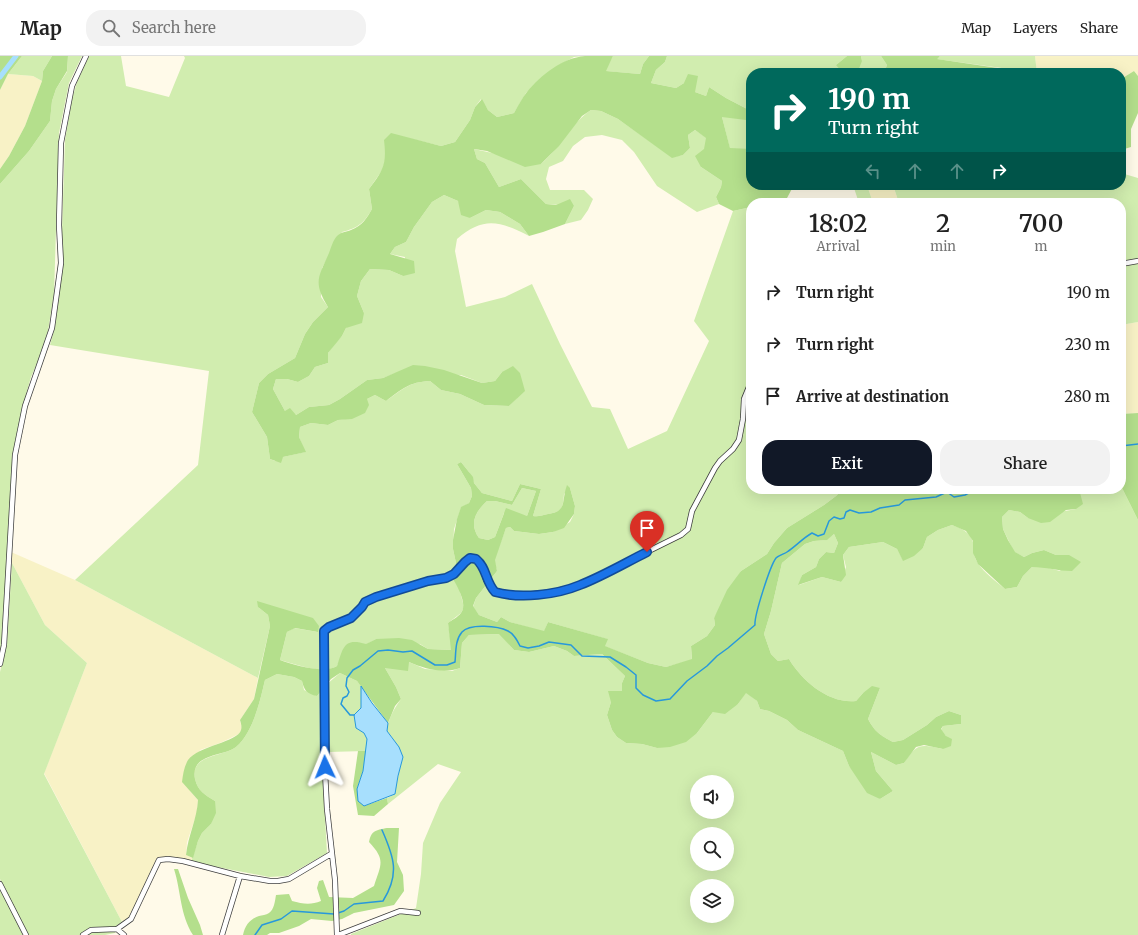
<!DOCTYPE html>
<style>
:root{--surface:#fff;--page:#f2f2f2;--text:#222;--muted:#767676;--line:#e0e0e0;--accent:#111827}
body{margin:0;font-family:Merriweather,serif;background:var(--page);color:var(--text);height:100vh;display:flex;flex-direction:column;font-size:15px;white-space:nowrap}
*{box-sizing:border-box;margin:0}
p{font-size:13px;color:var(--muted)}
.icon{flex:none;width:22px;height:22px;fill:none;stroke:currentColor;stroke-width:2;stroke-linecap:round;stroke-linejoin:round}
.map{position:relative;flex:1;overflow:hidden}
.sheet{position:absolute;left:746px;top:142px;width:380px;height:296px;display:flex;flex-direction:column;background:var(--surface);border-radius:16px;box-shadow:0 4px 16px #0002}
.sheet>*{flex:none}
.guide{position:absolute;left:746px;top:12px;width:380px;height:122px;border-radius:16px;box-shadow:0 4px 16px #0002;background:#00695c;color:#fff;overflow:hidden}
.tools{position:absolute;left:690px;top:719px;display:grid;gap:8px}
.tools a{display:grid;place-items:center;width:44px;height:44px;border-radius:50%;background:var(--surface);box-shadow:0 4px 16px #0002;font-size:20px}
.pin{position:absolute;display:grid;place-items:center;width:34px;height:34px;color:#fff;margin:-41px -17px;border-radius:50% 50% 50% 0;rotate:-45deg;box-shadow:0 0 4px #0007}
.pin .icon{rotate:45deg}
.me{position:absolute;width:44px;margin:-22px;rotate:358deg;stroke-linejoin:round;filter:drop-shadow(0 0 3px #0008)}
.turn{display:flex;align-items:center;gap:14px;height:84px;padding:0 16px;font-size:18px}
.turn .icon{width:52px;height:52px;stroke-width:2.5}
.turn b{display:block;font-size:28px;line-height:34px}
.lanes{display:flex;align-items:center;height:38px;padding:0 16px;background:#0003;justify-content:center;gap:20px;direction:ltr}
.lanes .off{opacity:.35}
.eta{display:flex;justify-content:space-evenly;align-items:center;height:68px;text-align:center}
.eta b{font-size:24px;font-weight:600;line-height:28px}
.button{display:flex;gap:8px;margin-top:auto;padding:8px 16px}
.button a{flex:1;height:46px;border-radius:16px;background:var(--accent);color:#fff;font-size:16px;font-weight:600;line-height:46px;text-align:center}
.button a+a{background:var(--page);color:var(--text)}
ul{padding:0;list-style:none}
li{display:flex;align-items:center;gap:12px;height:52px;padding:0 16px}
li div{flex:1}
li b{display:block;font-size:15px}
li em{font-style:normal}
header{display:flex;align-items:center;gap:24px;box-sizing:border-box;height:56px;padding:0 20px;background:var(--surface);border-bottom:1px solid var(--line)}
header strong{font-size:19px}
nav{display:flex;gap:22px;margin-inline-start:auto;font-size:14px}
.search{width:280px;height:36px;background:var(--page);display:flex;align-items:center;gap:10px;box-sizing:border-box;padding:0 14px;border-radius:16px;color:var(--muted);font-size:15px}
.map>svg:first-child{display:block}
</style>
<header>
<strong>Map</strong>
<div class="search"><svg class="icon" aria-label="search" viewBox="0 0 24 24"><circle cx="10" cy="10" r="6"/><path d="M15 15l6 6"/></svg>Search here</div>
<nav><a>Map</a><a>Layers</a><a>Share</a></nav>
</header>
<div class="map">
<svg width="1138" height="879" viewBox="0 0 1138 879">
<rect width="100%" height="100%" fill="#fffae9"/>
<path fill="#f8f2c6" d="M1035 0H1138V20L1134 15 1121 23V17H1037Z
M8 18 33 20 42 25 25 70 9 100 0 113V34Z
M867 129H893L899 147H873Z
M1138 266V357L1121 358V269Z
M11 496 75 524 258 622 254 643 240 664 242 673 239 678 220 687 200 694 190 735 198 744 197 757 187 786 186 799 193 802 191 806 167 801 157 802 130 862 122 866 44 717 87 607 45 569 12 507Z"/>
<path fill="#d1edaf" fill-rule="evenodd" d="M22 0H52L43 15 42 25 33 20 8 18Z
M68 0H82L69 27 59 77 54 238 48 275 38 305 31 321 22 353 13 396 4 571 3 589 0 600V128L29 95 50 65 52 45 56 33 67 16Z
M89 0H121L126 30 169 41 185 2 184 0H585L574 1 559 9 526 37 514 57 497 61 488 54 481 43 475 51 470 64 455 86 441 90 391 78 383 113 369 133 372 153C364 167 358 172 342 176L322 212 321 241 328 251 313 266 305 278 295 302 268 318 259 327 252 356 267 381 270 403 275 405 283 401 305 396 299 381 300 371 311 367 328 369 338 364 352 362 367 343 375 339 386 345C403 333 409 326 430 325L441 334 460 338 484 349 509 350 517 342 502 316 495 325 482 327 461 319 396 317 383 322 367 324 340 343 329 349 309 351 296 359 285 355 273 333 276 323H287L298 326 309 320 315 311 328 307V297L335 287 342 280 346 272 364 257 357 240 361 225 370 213 389 214 403 220 405 201 390 198 395 191 406 186 414 171 432 146 444 139 458 145 470 162 486 154 500 156 520 168 529 180C499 165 484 160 457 183L455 195 466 251 505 241 532 228 560 288 592 351 610 353 628 393 667 375 709 285 694 265 733 155 751 151V433H843L836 440 824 449 787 472 774 487 767 498 741 515 714 562 715 569 707 580 691 590 692 604 666 611 648 607 604 590 607 583 548 566 544 576 510 566 501 561 497 566 479 559 473 551 476 542 497 515 494 504 506 472 510 471 514 475 539 478 553 476 570 466 574 458 575 450 570 432 564 438C563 452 562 456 548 458 542 459 539 461 533 460L541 433 520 428 512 445 482 437 474 427 469 416 461 406 457 408 471 432 472 440 469 447 461 452 454 473 453 493 456 507 454 512 464 551 461 557 448 567 452 594 428 593 420 588 376 583 340 603 337 610C323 619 295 608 280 604L287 576 294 572 318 576 258 551 268 559 270 570 258 622 75 524 198 409 209 315 50 289 55 271 63 200 62 175 65 84 72 43 77 26Z
M613 0H649L643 8 640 18 605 15Z
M667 0H847L836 9 862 5 861 0H881L887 9 884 17H751V93H730L722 61 749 54 726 42 709 31 706 40 695 36 684 27 676 32 651 27 656 14 665 6Z
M940 0H1035L1037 17 936 3Z
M591 54 601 55 618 63 672 101 683 99 690 92 688 79 695 74 707 82 701 111 722 125 721 131 716 141 719 148 697 156 657 130 634 96 622 84 602 79 585 81 573 90 563 105 549 111 546 123 550 134H584L593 143 588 154 581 164 565 168 574 150 546 148 521 123 499 131 485 107 477 103 474 93 541 108C560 92 571 67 591 54Z
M1121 117 1138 122V266L1121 269V147H899L893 129H1121Z
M853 129H867L873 147H859Z
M1121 430 1138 464V879H351V878L416 852 421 818 423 787 440 747 461 716 438 708 388 748 387 742 395 738C399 710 408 699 387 675 388 663 394 653 401 643L396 631 385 612 409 606 425 613 452 615 460 612 462 587 469 579 500 578 514 594 529 596 554 590 567 595 574 600 602 598 625 620 622 627 623 636 611 646 607 659 612 674 617 681 626 687 642 688 657 692 697 677 713 656 738 648 746 636 757 645 760 653 769 655 787 664 798 674 843 695 849 710 880 743 893 735 876 715 871 696 896 709 904 707C917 687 920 688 943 693L946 680 941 674 943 670 961 668V659L949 655 936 661 927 669 903 684 893 686C880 679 875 676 868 663L880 632 863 637 856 645C829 648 802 625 789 603L778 605 771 598 764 578 771 555 782 507 805 488 814 485 826 484 834 478 838 487 834 497 826 496 819 503 816 511 802 519 799 529 822 521 841 526 846 511 843 499 849 491 883 486 897 493 903 504 923 492 927 481 938 474 952 469C961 472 970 476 973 486 975 495 972 498 978 507 984 517 996 525 1005 533L1017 531 1023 520 1032 511H1045L1060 515 1069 499H1056L1044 494 1032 497 1024 501 1014 496 1003 473 1002 461 1009 454 1020 456 1028 462 1076 453 1079 433H1121ZM697 726H727V756H697ZM697 778H727V808H697ZM697 830H727V860H697Z
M522 432 536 435 527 460 504 457 495 481 488 484 479 482C469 468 475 456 487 445H495L512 449Z
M12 507 45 569 87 607 44 718 122 866 116 870 115 877 105 879H28L0 823V616L7 587Z
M340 617 357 625 361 630 364 677 367 683 366 695 328 696 327 628Z
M277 618 294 621 302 625 304 634 317 640 320 636 321 690 327 797 287 820 269 821 191 806 198 785 202 777 211 768 215 745C205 739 198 735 195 723 190 698 223 701 236 691 253 677 260 645 265 624Z
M0 831 3 836 23 879H0Z"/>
<path fill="#b4df8c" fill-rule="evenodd" d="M0 0H22L8 18 0 34Z
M52 0H68L67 15 56 33 52 45 50 65 29 95 0 128V113L9 100 25 70 42 25 43 15Z
M585 0H613L606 15 640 18 643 8 649 0H667L665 6 656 14 651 27 676 32 684 27 688 18 698 20 695 36 706 40 709 31 726 42 749 54 746 64 722 61 730 92 751 93V129H794L787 142 768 147H751V151L733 155 719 148 716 141 721 131 722 125 701 111 695 100 704 93 706 82 695 74 688 79 690 92 683 99 672 102 618 63 601 55 591 54 582 60 559 90 541 108 525 111 487 95 474 93 477 103 485 107 499 131 521 123 546 148 556 149 570 143 574 150 565 168 543 176 529 180 520 168 500 156 486 154 470 162 461 159 458 145 444 139 432 146 414 171 406 186 395 191 390 198 414 205 415 217 403 220 389 214 370 213 361 225 357 240 364 257 362 267 346 272 342 280 328 297V307L315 311 309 320 298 326 287 323H276L273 333 285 355 290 352 296 359 309 351 329 349 340 343 367 324 383 322 413 309 425 310 444 314 482 327 495 325 502 316 513 310 520 317 525 335 509 350 484 349 460 338 441 334 430 325C409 326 402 333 386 345L375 339 367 343 369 349 365 357 352 363 338 364 328 369 311 367 300 371 299 381 306 396 283 401 281 407 270 403 267 381 252 356 259 327 268 318 295 302 305 278 313 266 328 251C313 226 318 222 329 197 331 192 333 184 337 180 341 176 346 176 351 174 362 170 367 162 372 153L369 133C383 114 387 109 384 84L391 77 441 90 455 86 470 64 475 51 482 43 488 54 497 61 514 57C518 50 522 42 527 36 541 19 562 2 585 0Z
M847 0H861L862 5 858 15 843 17 836 9Z
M881 0H940L937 3 1032 17H884L887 9Z
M1134 15 1138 20V57L1131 73V91L1121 94V23Z
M1138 357V464L1121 430V358Z
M461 406 473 421 474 427 482 437 512 445 520 428 541 433 533 460C539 461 542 459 548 458 568 455 561 445 567 429L570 432 575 450 574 458 564 472 553 476 539 478 514 475 510 471 506 472 495 504 497 515 476 542 473 550 479 559 497 566 501 561 510 566 544 575 548 566 608 583 605 590 648 607 666 611 692 603 691 590 707 580 715 569 714 562 727 534 741 515 767 498 774 487 787 472 824 449 836 440 843 433H1079L1083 448 1076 453 1066 454 1050 466 1041 467 1028 462 1020 456 1009 454 1002 461 1003 473 1008 484 1015 496 1024 501 1032 497 1044 494 1056 499H1069L1081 506 1072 515C1058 515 1046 511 1032 511L1023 520 1017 531 1005 533 978 508 973 497V485L966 475 952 469 938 474 927 481 923 492 914 500 903 505 897 493 883 486 849 491 843 499 846 519 841 526 822 521 798 529 802 519 816 511 819 503 826 496 834 497 838 487 834 478 827 484 814 485 805 488 782 507 771 555 764 578 771 598 778 605 789 603C802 625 829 648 856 645L863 637 872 630 880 632 868 663C875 676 880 679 893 686L903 684 927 669 936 661 949 655 961 659V668L943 670 941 673 946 680 952 683 951 690 943 693 924 689 916 691 904 707 896 709 871 696 876 715 893 735 880 743 867 737 849 710 843 695 798 674 787 664 769 655 760 653 757 645 746 637 738 648 725 658 713 656 697 677 686 686 670 691 657 692 642 688 626 687 617 681 612 674 607 659 611 646 608 635H622V627L625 620 602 598 574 600 567 595 554 590 529 596 514 594 499 578 469 579 462 587 460 612C444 618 425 613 409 606L408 615 385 612 396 631 401 643 395 650 388 667 357 625 340 617 331 623 317 640C307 638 304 634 302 625L294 621 277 618 265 624C260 645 253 677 236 691 223 701 190 697 195 723 198 735 205 739 215 745L216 757 211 768 202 777 198 785 193 802 186 799C188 780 197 763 198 744L182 726C183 718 184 711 188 704 198 690 238 686 241 674 242 671 241 667 240 664L254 643 270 570 268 559 258 551 257 545 313 562 319 570 318 576 295 572 287 576 280 604C294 609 324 618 337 610 343 593 343 581 366 588L376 583 399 582 412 584 428 593 451 594 448 567C452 564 458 561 461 557 469 547 454 525 449 516L454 512 456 507 453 493V484L457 463 461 451 469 447 472 440 471 432 457 408ZM522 432 536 435 527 460 506 452 495 481 488 484 479 482C469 468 475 456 487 445H495L512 449Z
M358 695H366L363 715 357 733 364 750 387 742 388 748 374 760 358 759 353 730Z
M387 772H399L397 806 403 819 404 835 394 849 354 857 342 863 332 865 311 863 299 870 279 877H270L267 879H243C245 869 250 863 259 860 262 859 266 859 269 857 274 854 275 845 276 839L289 838 292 845C303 848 311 849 321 845L317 832 319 825 323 824 329 841 353 842 374 830C381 808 386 804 369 786 371 774 377 774 387 772Z
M174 813H178L188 842 200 869 203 879H193C180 859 181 835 174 813Z"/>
<path fill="#a7dffd" stroke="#2798db" d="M361 630 372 647 388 667 387 675 399 691 403 701 398 720 395 738 364 750 358 745 357 733 363 715 367 683 364 677 356 672 354 659 361 652Z"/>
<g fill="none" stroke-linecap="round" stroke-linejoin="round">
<path stroke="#2798db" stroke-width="1.5" d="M1121 390 1138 388
M354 659H350L341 648 343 642 347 640 349 636 346 630 347 622 353 614 360 610 378 595 388 594 403 596 412 595 435 609H447L455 606C456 596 455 584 462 576 470 567 498 570 508 575 514 578 517 584 520 590L528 592 539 590 549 586 571 589 582 600 610 601 626 611 636 619V632L643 639 656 645 670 643 687 625 707 610 717 600 728 592 755 569C754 560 770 510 776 502 779 499 784 498 787 496 796 490 803 482 812 477L818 480 824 478 829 465 834 461 840 463 844 462 846 456 850 454 859 457 871 456 880 452 899 449 905 444 936 441 947 436 954 441 965 439 976 433
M338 857 344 855 354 848 383 845C400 818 394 801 382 774
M255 879 262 869 281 863 292 855 334 858"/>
<path stroke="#a7dffd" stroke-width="5" d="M0 21 16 0"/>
<g stroke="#3e3e3e" stroke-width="6">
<path id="street" d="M1121 208 1138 205
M0 608 4 589 15 399 25 350 52 272 61 207 59 169 61 87 72 30 86 0
M0 828 26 879
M117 873 124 879
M83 879 91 874 117 873 131 863 159 804 168 803 183 805 240 820 270 825H278L289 823 331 798
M222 879 240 820
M337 879 335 824 327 753 324 697V575L329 571 351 562 362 551 365 546 375 541 428 525 446 522 454 518 465 506 470 503H476L481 507 486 524 495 536 514 540 524 539 553 536 580 529 681 479 688 473 692 455 715 412 720 405 733 393 739 384 743 363 744 343 751 326
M338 879 400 855 418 857"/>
</g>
<use href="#street" stroke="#fff" stroke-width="4.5"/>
</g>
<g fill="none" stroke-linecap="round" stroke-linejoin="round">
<g stroke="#114b97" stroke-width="10">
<path id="route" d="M325 711 324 575 329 571 351 562 362 551 365 546 376 541 428 525 446 522 454 518 465 506 470 502 476 503C487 512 485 525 495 536 520 543 556 539 580 529 603 520 625 507 647 496"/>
</g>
<use href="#route" stroke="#1a73e8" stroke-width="7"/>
</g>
</svg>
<div class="tools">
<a><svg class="icon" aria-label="sound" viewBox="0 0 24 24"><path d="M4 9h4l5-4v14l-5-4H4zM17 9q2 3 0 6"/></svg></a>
<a><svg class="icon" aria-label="search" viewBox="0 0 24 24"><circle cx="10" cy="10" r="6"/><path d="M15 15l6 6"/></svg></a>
<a><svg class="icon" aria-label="layers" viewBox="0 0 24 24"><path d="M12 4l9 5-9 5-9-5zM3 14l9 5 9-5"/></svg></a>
</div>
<div class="pin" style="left:647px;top:496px;background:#d93025"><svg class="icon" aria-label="arrive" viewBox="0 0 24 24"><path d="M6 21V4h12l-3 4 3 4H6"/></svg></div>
<svg class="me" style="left:325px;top:711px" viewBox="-20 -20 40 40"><path d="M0-17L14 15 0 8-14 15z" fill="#1a73e8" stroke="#fff" stroke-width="4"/></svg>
<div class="guide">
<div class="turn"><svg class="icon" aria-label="right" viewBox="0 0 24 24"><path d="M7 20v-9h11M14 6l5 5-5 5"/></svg><div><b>190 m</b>Turn right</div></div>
<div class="lanes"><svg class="icon off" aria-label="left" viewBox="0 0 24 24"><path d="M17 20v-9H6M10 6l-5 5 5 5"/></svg><svg class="icon off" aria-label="ahead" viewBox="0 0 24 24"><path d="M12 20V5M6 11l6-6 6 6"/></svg><svg class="icon off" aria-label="ahead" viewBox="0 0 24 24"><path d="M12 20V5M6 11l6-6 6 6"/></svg><svg class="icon" aria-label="right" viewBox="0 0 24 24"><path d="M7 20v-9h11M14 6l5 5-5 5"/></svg></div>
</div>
<section class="sheet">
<div class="eta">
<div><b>18:02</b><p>Arrival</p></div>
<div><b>2</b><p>min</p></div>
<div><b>700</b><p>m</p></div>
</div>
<ul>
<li><svg class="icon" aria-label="right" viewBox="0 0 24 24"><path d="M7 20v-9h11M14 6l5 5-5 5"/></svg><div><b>Turn right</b></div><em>190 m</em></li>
<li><svg class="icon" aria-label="right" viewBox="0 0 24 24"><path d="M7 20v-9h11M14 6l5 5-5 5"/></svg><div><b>Turn right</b></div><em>230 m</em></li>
<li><svg class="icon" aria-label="arrive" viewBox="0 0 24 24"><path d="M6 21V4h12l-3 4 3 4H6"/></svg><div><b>Arrive at destination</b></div><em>280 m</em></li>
</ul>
<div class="button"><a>Exit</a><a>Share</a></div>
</section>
</div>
